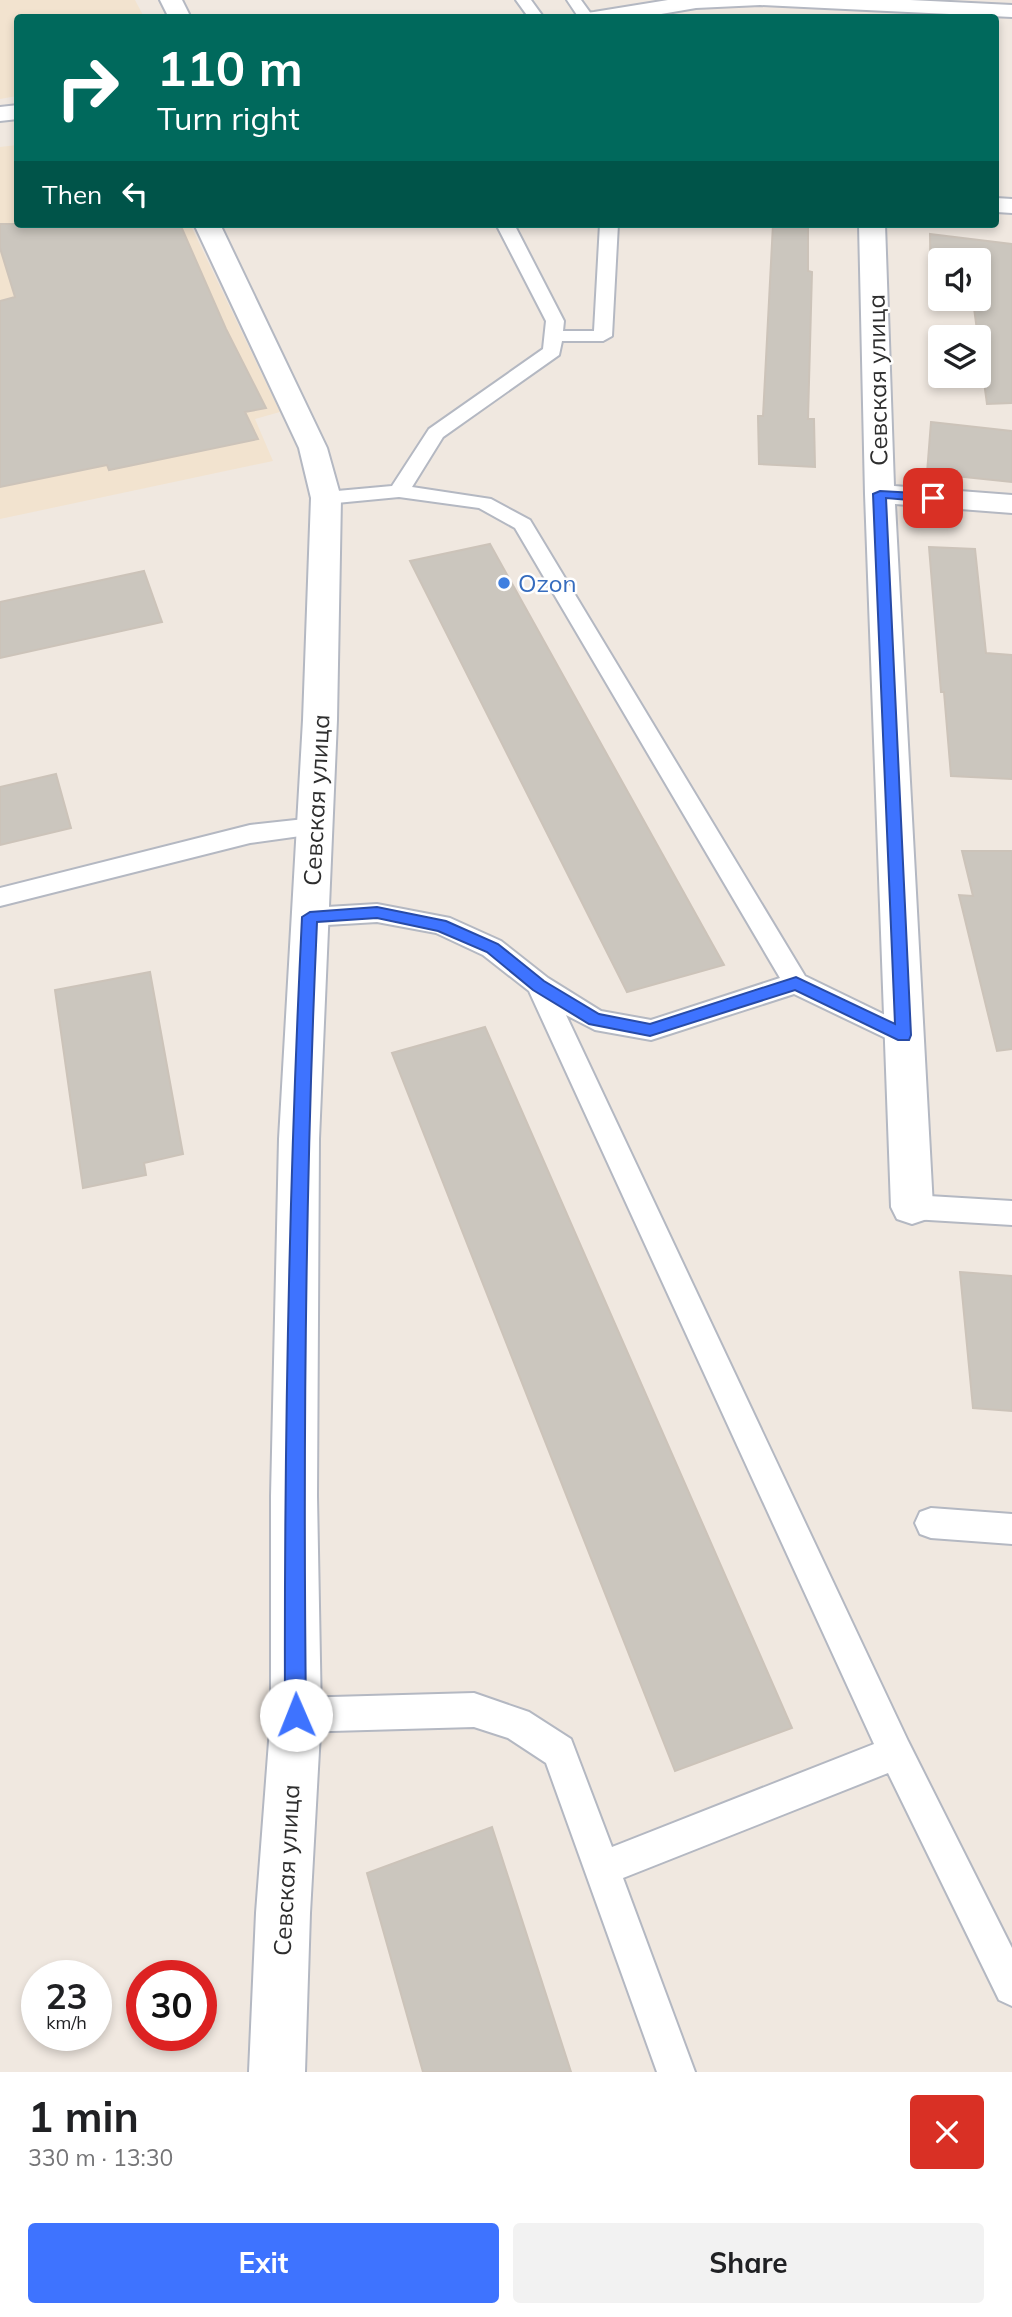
<!DOCTYPE html>
<meta charset="utf-8">
<style>
:root{--surface:#fff;--page:#f2f2f2;--text:#202124;--muted:#757577;--accent:#3e73ff}
body{margin:0;font-family:Mulish,sans-serif;background:var(--page);color:var(--text);height:100vh;display:flex;flex-direction:column;font-size:26px;white-space:nowrap}
*{box-sizing:border-box;margin:0}
p{font-size:23px;color:var(--muted)}
.icon{flex:none;width:38px;height:38px;fill:none;stroke:currentColor;stroke-width:2;stroke-linecap:round;stroke-linejoin:round}
.map{position:relative;height:2072px;overflow:hidden}
.side{display:flex;flex-direction:column;background:var(--surface);flex:1}
.side>*{flex:none}
.guide{position:absolute;left:14px;top:14px;width:985px;height:214px;border-radius:7px;box-shadow:0 4px 10px #0003;background:#00695c;color:#fff;overflow:hidden}
.buttons{position:absolute;left:928px;top:248px;display:grid;gap:14px}
.buttons a{display:grid;place-items:center;width:63px;height:63px;border-radius:7px;background:var(--surface);box-shadow:0 4px 10px #0003;font-size:35px}
.speed{position:absolute;left:21px;top:1960px;display:flex;gap:14px;font-size:35px;font-weight:700;text-align:center}
.speed>*{display:grid;place-content:center;width:91px;height:91px;border-radius:50%;background:var(--surface);box-shadow:0 4px 10px #0003;line-height:1}
.speed small{font-size:18px;font-weight:400}
.speed .limit{border:10px solid #d22;background:#fff;color:#111}
.pin{position:absolute;display:grid;place-items:center;width:60px;height:60px;color:#fff;margin:-30px;border-radius:14px;box-shadow:0 4px 10px #0006}
.me{position:absolute;width:77px;margin:-38px;rotate:359deg;stroke-linejoin:round;filter:drop-shadow(0 0 5px #0008)}
.turn{display:flex;align-items:center;gap:24px;height:147px;padding:0 28px;font-size:32px}
.turn .icon{width:91px;height:91px;stroke-width:2.5}
.turn b{display:block;font-size:49px;line-height:60px}
.then{display:flex;align-items:center;height:66px;padding:0 28px;background:#0003;gap:14px;font-size:26px}
.round{display:grid;place-items:center;flex:none;width:74px;height:74px;border-radius:7px;background:var(--page)}
.overview{display:flex;align-items:center;justify-content:space-between;height:119px;padding:0 28px}
h1{font-size:42px;font-weight:700;line-height:52px}
.action{display:flex;gap:14px;margin-top:auto;padding:14px 28px}
.action a{flex:1;height:80px;border-radius:7px;background:var(--accent);color:#fff;font-size:28px;font-weight:700;line-height:80px;text-align:center}
.action a+a{background:var(--page);color:var(--text)}
.map>svg:first-child{display:block}
</style>
<div class="map">
<svg width="1012" height="2072" viewBox="0 0 1012 2072">
<rect width="100%" height="100%" fill="#f0e8e0"/>
<path fill="#f2e3cf" d="M0 0H135L144 17 18 18 17 96 0 99Z
M17 145 18 224H190L280 412 255 419 273 461 0 519V147Z"/>
<path fill="#cbc6be" stroke="#ccc3b9" stroke-width="2" fill-rule="evenodd" d="M0 224H180L226 329 266 408 245 412 258 439 109 470 107 465 0 487V301L15 297 0 248Z
M773 224H808V271L812 272 808 419H814L815 467 759 464 758 416H763Z
M930 234 1012 244V403L987 404 974 308 931 306ZM940 261H978V299H940Z
M931 422 1012 431V482L927 473Z
M490 544 724 965 627 992 410 561Z
M929 547 975 549 986 653 1012 655V779L951 776 944 692H941Z
M144 571 162 622 0 658V602Z
M56 774 71 828 0 845V787Z
M962 851H1012V1049L997 1051 959 895 973 896Z
M150 972 183 1154 144 1163 146 1175 83 1188 55 990Z
M485 1027 792 1728 675 1771 392 1053Z
M960 1272 1012 1276V1411L973 1408Z
M492 1827 571 2072H423L367 1873Z"/>
<g fill="none" stroke-linecap="round" stroke-linejoin="round">
<g stroke="#b4b8c2" stroke-width="4">
<path id="service" d="M516 0H531L544 18H529Z
M567 0H581L594 18H579Z
M496 224H514L564 321 563 331H594L600 224H618L612 336 603 341H562L559 355 443 437 412 487 491 499 530 520 805 976 912 1028 916 1035 912 1042 903 1045 894 1042 794 994 651 1040 595 1030 566 1015 908 1741 1012 1948V2006L999 2000 888 1773 623 1878 695 2072H657L546 1763 508 1738 474 1727 296 1732 284 1727 279 1715 284 1703 296 1698 474 1693 529 1712 571 1739 612 1847 874 1744 529 991 483 955 436 933 377 922 310 926 301 924 298 917 301 910 310 908 377 904 450 918 501 941 548 978 601 1011 651 1020 780 978 515 528 479 508 399 497 326 504 319 502 316 498 319 494 326 492 392 486 429 429 543 349 546 321Z
M314 818 322 821 326 827 322 833 250 843 0 906V888L250 825Z
M912 1195 1012 1201V1225L912 1219 902 1215 898 1207 902 1199Z
M931 1508 1012 1514V1544L931 1538 920 1534 915 1523 920 1512Z"/>
</g>
<g stroke="#b4b8c2" stroke-width="4">
<path id="minor" d="M160 0H182L191 18H169Z
M668 0H910L1012 5V17L760 5 696 8 638 18H584L586 13 594 12Z
M18 105V119L0 121V107Z
M996 198 1012 199V213L996 212Z
M194 224H220L327 448 341 498 337 720 319 1139 317 1496 321 1715 310 1913 305 2072H249L256 1913 271 1715V1496L279 1139 303 720 311 498 299 448Z
M859 224H885L894 486 1012 495V513L895 504 933 1207 927 1219 912 1224 897 1219 891 1207 865 494Z"/>
</g>
<use href="#service" fill="#fff" fill-rule="evenodd"/>
<use href="#minor" fill="#fff" fill-rule="evenodd"/>
</g>
<path fill="#3e73ff" stroke="#284ba6" stroke-width="2" d="M880 491 933 494 939 498 933 502 886 498 911 1035 909 1040H898L795 990 650 1036 589 1024 533 990 487 952 438 931 377 918 317 922C305 1187 303 1450 306 1715L303 1722 296 1725 288 1722 285 1715C284 1449 289 1183 302 917L310 912 377 907 446 921 498 944 544 981 599 1014 650 1024 796 977 895 1024 873 494Z"/>
<circle fill="#3f7fe0" stroke="#fff" stroke-width="2.5" cx="504" cy="583" r="7"/>
<g text-anchor="middle" dominant-baseline="central" stroke-width="5" stroke-linejoin="round" paint-order="stroke">
<g font-size="24" fill="#2e2e2e" stroke="#fff">
<text transform="translate(877 380) rotate(-91)">Севская улица</text>
<text transform="translate(316 800) rotate(-87)">Севская улица</text>
<text transform="translate(286 1870) rotate(-87)">Севская улица</text>
</g>
<g font-size="24" fill="#366cbe" stroke="#fff" text-anchor="start">
<text x="518" y="583">Ozon</text>
</g>
</g>
</svg>
<div class="buttons">
<a><svg class="icon" aria-label="sound" viewBox="0 0 24 24"><path d="M4 9h4l5-4v14l-5-4H4zM17 9q2 3 0 6"/></svg></a>
<a><svg class="icon" aria-label="layers" viewBox="0 0 24 24"><path d="M12 4l9 5-9 5-9-5zM3 14l9 5 9-5"/></svg></a>
</div>
<div class="speed"><div>23<small>km/h</small></div><div class="limit">30</div></div>
<div class="pin" style="left:933px;top:498px;background:#d93025"><svg class="icon" aria-label="arrive" viewBox="0 0 24 24"><path d="M6 21V4h12l-3 4 3 4H6"/></svg></div>
<svg class="me" style="left:296px;top:1715px" viewBox="-20 -20 40 40"><circle r="19" fill="#fff"/><path d="M0-13L10 11 0 6-10 11z" fill="#3e73ff"/></svg>
<div class="guide">
<div class="turn"><svg class="icon" aria-label="right" viewBox="0 0 24 24"><path d="M7 20v-9h11M14 6l5 5-5 5"/></svg><div><b>110 m</b>Turn right</div></div>
<div class="then">Then<svg class="icon" aria-label="left" viewBox="0 0 24 24"><path d="M17 20v-9H6M10 6l-5 5 5 5"/></svg></div>
</div>
</div>
<section class="side">
<div class="overview"><div><h1>1 min</h1><p>330 m · 13:30</p></div><a class="round" style="background:#d93025;color:#fff"><svg class="icon" aria-label="close" viewBox="0 0 24 24"><path d="M6 6l12 12M18 6L6 18"/></svg></a></div>
<div class="action"><a>Exit</a><a>Share</a></div>
</section>
